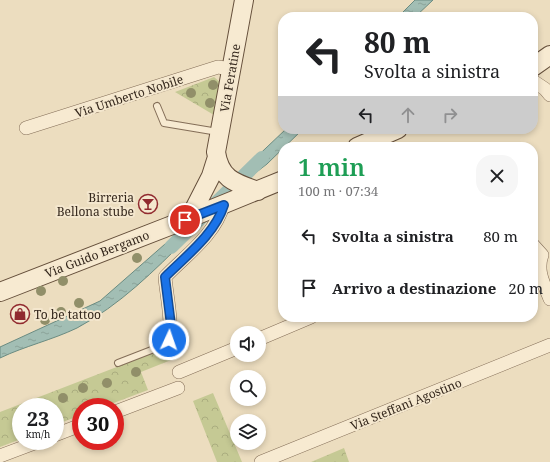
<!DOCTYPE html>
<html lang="it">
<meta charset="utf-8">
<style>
:root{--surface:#fff;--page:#f6f6f6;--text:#202124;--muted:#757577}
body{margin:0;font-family:"Noto Serif",serif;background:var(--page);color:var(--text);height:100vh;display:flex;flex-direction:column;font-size:15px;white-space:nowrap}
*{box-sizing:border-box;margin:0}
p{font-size:13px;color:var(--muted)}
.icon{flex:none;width:22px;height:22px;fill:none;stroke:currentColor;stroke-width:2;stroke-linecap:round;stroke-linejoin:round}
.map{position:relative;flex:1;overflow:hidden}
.sheet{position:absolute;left:278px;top:142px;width:260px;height:180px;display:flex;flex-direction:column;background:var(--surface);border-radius:16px;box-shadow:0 2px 6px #0003}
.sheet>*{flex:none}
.guide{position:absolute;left:278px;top:12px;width:260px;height:122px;border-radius:16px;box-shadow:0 2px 6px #0003;background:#fff;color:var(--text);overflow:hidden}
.buttons{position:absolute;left:230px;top:326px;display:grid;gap:8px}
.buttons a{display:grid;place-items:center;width:36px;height:36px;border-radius:50%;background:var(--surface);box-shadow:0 2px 6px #0003;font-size:20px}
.speed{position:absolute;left:12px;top:398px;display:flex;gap:8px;font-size:20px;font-weight:700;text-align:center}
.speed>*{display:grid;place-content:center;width:52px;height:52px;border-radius:50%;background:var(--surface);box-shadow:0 2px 6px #0003;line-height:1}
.speed small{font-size:10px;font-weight:400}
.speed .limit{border:6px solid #d22;background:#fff;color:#111}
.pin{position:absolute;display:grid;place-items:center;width:34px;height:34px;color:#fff;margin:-17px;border:2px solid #fff;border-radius:50%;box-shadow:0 1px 4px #0007}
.me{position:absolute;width:44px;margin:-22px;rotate:3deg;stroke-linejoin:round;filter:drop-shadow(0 0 3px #0008)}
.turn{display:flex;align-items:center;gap:14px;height:84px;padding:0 20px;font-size:18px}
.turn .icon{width:52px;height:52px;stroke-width:2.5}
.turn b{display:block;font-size:28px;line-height:34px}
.lanes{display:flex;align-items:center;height:38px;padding:0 20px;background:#0003;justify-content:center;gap:20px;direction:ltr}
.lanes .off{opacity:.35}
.round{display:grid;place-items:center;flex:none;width:42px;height:42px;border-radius:16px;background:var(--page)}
.summary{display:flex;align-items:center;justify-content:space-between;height:68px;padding:0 20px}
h1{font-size:24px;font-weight:600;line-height:30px;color:#1e9e55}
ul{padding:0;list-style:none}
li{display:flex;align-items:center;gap:12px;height:52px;padding:0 20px}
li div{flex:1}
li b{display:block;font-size:15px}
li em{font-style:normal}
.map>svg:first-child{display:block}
</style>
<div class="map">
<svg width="550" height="462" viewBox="0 0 550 462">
<defs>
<pattern id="park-crowns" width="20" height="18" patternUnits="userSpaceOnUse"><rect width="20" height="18" fill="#c5c994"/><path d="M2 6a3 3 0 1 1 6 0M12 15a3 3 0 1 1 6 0" fill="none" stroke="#aaad7f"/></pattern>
<pattern id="water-ripples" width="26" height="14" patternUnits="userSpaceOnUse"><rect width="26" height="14" fill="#a2beb4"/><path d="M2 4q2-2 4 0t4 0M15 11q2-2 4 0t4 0" fill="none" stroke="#8ca39a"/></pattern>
</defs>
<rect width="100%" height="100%" fill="#ecddbf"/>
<path fill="url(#park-crowns)" d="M214 77 221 83 214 115 175 92Z
M166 348 171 360 141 372 148 390 103 407H81V415L55 425V407H21V439L0 447V412Z
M213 393 242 462H217L193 401Z
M344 448 349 462H311Z"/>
<path fill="url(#water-ripples)" stroke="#6a8b81" d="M415 0H433L415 17H398Z
M286 129H303L267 164 254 174 246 167Z
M181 230 188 237C154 271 120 305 77 328 52 340 25 346 0 358V347L100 301Z"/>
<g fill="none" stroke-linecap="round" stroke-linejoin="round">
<path stroke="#a2beb4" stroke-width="14" d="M171 247 262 158"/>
<g stroke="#846e58" stroke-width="8">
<path id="lane" d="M157 106 164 123 218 132
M118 363 167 344"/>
</g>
<g stroke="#846e58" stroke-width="14">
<path id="street" d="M533 81 545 89 550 95
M26 128 218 67 231 69
M533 245 542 255
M542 255C536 271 544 284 550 299
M259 339 311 317
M167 344C175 332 166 293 165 277 185 256 216 234 223 205
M179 372 237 348
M115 412 178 388
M55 435 81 425
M0 456 40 441
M261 462 550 345"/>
</g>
<g stroke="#654f3b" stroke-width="20">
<path id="secondary" d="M244 0 216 152C220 179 235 183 258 191
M533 67 550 55
M357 147 398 129
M189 219 211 176 217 157
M0 292 185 220 283 180"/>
</g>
<use href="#lane" stroke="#f7ead1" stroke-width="6"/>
<use href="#street" stroke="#f7ead1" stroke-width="13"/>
<use href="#secondary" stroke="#f7ead1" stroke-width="18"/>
</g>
<g fill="#918f69">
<circle cx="213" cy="85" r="5"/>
<circle cx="191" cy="93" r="5"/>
<circle cx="210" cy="103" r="5"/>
<circle cx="137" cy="258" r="5"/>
<circle cx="63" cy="281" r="5"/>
<circle cx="41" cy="291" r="5"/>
<circle cx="79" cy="303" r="5"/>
<circle cx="61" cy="312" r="5"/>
<circle cx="45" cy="320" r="5"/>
<circle cx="167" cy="355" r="5"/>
<circle cx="136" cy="372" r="5"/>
<circle cx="107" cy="383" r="5"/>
<circle cx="83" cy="388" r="5"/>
<circle cx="63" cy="398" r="5"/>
</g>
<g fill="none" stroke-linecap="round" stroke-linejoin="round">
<g stroke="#114b97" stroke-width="10">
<path id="route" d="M169 340 171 325 165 277C186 256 215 234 224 205L185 220"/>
</g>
<use href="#route" stroke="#1a73e8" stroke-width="7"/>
</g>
<defs>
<g id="bar-ring" transform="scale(1)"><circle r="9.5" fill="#f4e7ce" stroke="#912a2f" stroke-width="1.5"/><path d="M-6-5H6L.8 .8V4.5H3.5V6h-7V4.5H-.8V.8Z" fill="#912a2f"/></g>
<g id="shop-ring" transform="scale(1)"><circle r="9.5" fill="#f4e7ce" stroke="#912a2f" stroke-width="1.5"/><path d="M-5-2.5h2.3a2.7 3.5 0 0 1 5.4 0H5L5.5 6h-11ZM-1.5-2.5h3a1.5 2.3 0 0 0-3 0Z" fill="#912a2f"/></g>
</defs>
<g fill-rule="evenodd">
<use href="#bar-ring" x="148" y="204"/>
<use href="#shop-ring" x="20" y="314"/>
</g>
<g text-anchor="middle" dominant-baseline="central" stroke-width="4" stroke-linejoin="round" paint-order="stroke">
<g font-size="12" fill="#34271c" stroke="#f4e7ce">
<text transform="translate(230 78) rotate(-80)">Via Feratine</text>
<text transform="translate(129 96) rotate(-18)">Via Umberto Nobile</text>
<text transform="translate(97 254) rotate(-21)">Via Guido Bergamo</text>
<text transform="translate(406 404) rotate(-22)">Via Steffani Agostino</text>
</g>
<g font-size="12" fill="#34271c" stroke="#f4e7ce" text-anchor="end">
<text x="134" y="197">Birreria<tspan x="134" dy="14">Bellona stube</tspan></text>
<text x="34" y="314" text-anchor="start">To be tattoo</text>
</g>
</g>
</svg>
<div class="buttons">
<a><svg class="icon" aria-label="sound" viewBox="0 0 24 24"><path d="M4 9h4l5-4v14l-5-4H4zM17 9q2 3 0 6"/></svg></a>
<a><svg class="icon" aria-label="search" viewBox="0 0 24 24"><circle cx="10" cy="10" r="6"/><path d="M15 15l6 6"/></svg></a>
<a><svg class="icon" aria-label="layers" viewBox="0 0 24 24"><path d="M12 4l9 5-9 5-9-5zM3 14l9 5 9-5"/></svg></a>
</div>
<div class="speed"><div>23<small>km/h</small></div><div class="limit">30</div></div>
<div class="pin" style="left:185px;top:220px;background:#d93025"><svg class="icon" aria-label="arrive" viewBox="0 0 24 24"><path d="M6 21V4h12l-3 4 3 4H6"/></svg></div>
<svg class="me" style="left:169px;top:340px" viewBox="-20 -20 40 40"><circle r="17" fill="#1a73e8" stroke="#fff" stroke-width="3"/><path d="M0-11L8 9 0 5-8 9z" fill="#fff"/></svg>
<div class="guide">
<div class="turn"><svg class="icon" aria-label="left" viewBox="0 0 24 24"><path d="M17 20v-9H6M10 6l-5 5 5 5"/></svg><div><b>80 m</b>Svolta a sinistra</div></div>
<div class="lanes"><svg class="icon" aria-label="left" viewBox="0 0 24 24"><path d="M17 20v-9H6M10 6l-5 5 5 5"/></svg><svg class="icon off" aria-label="ahead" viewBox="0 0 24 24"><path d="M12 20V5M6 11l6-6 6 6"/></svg><svg class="icon off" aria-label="right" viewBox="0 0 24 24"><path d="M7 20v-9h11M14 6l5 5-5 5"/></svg></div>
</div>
<section class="sheet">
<div class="summary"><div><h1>1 min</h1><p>100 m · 07:34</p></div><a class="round"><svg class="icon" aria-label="close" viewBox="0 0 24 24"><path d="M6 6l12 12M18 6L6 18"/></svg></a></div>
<ul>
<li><svg class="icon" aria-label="left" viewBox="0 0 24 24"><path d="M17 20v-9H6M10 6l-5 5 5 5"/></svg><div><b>Svolta a sinistra</b></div><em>80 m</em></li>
<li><svg class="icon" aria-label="arrive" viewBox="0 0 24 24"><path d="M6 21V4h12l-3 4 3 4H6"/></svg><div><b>Arrivo a destinazione</b></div><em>20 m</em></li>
</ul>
</section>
</div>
